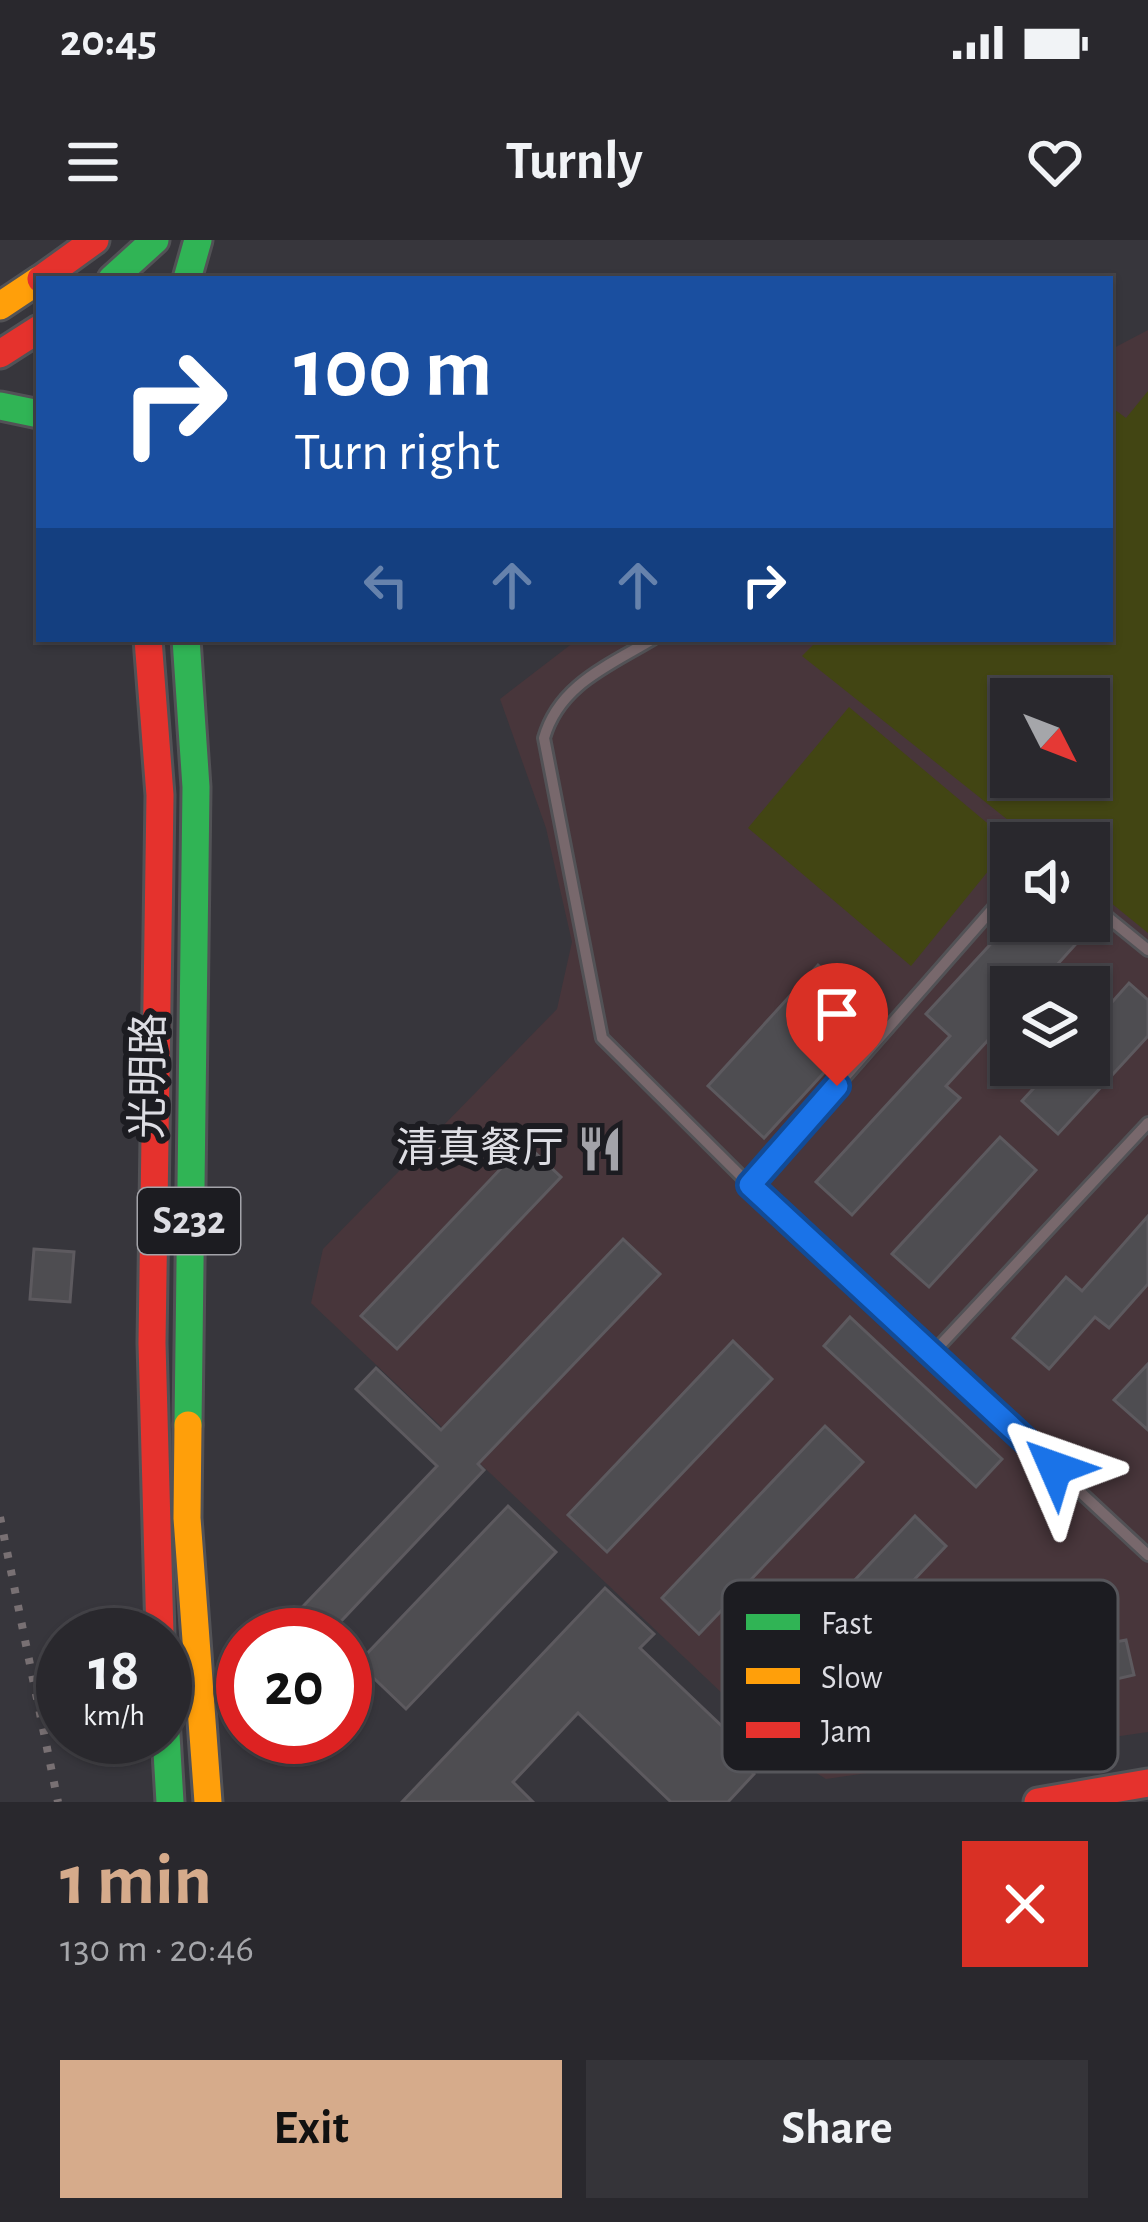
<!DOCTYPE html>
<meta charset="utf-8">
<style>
:root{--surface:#29282d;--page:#353439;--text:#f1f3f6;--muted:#a5a6aa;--line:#454449;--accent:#d6ab8b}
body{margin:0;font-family:"Alegreya Sans","Noto Sans SC",sans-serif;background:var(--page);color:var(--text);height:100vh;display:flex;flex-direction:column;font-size:45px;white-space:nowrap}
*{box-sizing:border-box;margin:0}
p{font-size:39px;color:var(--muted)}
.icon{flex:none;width:66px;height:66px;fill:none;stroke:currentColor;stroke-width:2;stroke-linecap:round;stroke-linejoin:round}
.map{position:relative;height:1562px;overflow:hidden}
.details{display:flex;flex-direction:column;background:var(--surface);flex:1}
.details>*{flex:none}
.guide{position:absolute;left:36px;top:36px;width:1077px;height:366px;border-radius:0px;box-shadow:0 3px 9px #0004,0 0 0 3px var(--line);background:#1a4fa0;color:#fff;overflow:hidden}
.needle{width:78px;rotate:132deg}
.tools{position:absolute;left:990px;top:438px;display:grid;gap:24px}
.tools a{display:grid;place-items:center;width:120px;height:120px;border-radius:0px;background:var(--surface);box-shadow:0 3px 9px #0004,0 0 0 3px var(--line);font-size:60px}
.speed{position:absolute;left:36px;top:1368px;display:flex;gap:24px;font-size:60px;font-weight:700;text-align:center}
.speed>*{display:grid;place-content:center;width:156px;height:156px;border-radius:50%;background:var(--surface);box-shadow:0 3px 9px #0004,0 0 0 3px var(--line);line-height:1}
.speed small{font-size:30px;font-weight:400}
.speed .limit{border:18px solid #d22;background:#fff;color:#111}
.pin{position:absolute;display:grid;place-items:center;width:102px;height:102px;color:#fff;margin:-123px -51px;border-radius:50% 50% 50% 0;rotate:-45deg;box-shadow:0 0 12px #0007}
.pin .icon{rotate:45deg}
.me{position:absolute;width:132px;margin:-66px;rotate:313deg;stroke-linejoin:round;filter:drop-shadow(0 0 9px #0008)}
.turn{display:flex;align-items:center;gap:42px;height:252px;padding:0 60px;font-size:54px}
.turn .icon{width:156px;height:156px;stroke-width:2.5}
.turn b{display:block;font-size:84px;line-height:102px}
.lanes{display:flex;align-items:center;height:114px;padding:0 60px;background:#0003;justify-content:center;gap:60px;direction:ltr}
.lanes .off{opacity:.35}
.round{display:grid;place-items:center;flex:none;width:126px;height:126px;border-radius:0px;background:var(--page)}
.overview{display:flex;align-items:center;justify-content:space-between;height:204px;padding:0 60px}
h1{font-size:72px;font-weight:700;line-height:90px;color:var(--accent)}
.cta{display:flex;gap:24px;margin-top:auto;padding:24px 60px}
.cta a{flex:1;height:138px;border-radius:0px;background:var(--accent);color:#111;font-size:48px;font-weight:700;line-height:138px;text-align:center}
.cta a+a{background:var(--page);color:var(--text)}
.status{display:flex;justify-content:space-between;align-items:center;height:84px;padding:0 60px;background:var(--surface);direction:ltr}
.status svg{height:33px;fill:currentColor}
header{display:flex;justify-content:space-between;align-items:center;height:156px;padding:0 60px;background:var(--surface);font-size:54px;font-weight:700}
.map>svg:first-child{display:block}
</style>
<div class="status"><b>20:45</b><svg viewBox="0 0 49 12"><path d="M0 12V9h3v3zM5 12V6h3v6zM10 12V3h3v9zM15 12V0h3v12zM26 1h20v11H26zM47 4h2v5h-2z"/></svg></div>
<header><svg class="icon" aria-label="menu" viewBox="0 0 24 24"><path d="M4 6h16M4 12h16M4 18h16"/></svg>Turnly<svg class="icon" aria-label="heart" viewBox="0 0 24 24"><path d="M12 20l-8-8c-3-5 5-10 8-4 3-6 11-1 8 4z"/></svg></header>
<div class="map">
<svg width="1148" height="1562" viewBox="0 0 1148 1562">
<rect width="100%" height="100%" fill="#37363c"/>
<path fill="#48363b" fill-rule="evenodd" d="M1148 90V1492L826 1539 786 1514 311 1063 323 1009 557 769 572 702 546 588 500 459 578 399H1110V110ZM1011 459H1089V537H1011ZM1011 603H1089V681H1011ZM1011 747H1089V825H1011Z"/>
<path fill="#424513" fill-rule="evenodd" d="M1148 151V693L1089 645V603H1037L802 416 819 399H1110V166L1126 178ZM1011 459H1089V537H1011Z
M849 467 1011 603 911 726 748 588Z"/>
<path fill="#4e4d51" stroke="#5d5a5f" stroke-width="3" d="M1012 681H1068L1084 695 1037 747H1011V775L946 846 960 858 852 975 816 942 950 796 926 774Z
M818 725 875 777 764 898 708 846Z
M1129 743 1148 760V796L1058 894 1022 861 1055 825H1089V788Z
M1000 897 1036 930 929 1047 892 1014Z
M525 903 561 937 397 1109 361 1076Z
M1148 976V1044L1109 1088 1095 1077 1049 1129 1013 1098 1066 1037 1082 1051Z
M623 999 660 1034 478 1224 484 1230 328 1395H306L290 1380 437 1226 356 1149 376 1128 441 1190Z
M34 1009 74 1012 70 1062 30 1059Z
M850 1077 1002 1219 976 1247 824 1106Z
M733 1101 772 1139 607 1312 568 1275Z
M1148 1124V1190L1114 1160Z
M825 1186 863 1222 699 1394 662 1358Z
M508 1266 556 1312 406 1469 358 1423Z
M915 1276 946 1306 788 1473 757 1444Z
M605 1348 654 1394 640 1408 749 1512 740 1520 754 1534 728 1562H671L578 1473 513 1542 533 1562H402Z
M1126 1400 1134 1435 967 1474 958 1432Z"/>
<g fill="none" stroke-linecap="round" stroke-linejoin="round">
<g stroke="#525256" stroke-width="16">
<path id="lane" d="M653 399C608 426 559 445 544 498L602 798 750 945 1148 1315
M1089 662 1148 710
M750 945 1011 648
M932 1114 1148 883"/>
</g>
<g stroke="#525256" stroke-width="33">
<path id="fast" d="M112 39 155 0
M187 39 198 0
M0 166 39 174
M186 399 196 547 188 1185
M165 1478 170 1562"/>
</g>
<g stroke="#525256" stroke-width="33">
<path id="slow" d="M0 66 39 40
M188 1185 187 1278 208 1562"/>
</g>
<g stroke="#525256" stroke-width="33">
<path id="jam" d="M41 39 95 0
M0 114 39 89
M148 399 160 555 152 1103 160 1395
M1038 1562 1148 1543"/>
</g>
<use href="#lane" stroke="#78686c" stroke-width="10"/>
<use href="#fast" stroke="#30b455" stroke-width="27"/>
<use href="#slow" stroke="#ff9f0a" stroke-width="27"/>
<use href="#jam" stroke="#e5322d" stroke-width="27"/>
<path stroke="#787073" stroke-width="8" stroke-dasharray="6 12" stroke-linecap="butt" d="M0 1277 58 1562"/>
</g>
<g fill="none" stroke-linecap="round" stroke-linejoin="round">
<g stroke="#114b97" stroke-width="30">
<path id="route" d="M837 846 750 945 1055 1228"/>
</g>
<use href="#route" stroke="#1a73e8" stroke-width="21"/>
</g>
<defs>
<g id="restaurant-bare" transform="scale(3.6)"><path d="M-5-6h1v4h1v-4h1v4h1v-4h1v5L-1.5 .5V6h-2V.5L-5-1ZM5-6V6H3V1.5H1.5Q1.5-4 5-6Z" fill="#a3a3a9" stroke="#1c1c21" stroke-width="2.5" paint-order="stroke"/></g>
</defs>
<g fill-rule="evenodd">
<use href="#restaurant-bare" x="600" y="909"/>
</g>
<g text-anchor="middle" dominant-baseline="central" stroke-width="12" stroke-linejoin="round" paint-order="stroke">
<rect fill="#1c1c21" stroke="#a3a3a9" stroke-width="3" x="138" y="948" width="102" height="66" rx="9"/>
<g font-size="39" font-weight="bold" fill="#dddde3">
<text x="189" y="981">S232</text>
</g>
<g font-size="42" fill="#dddde3" stroke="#1c1c21">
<text transform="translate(149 836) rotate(-89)">光明路</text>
</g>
<g font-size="42" fill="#dddde3" stroke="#1c1c21" text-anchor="end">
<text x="564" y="909">清真餐厅</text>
</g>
</g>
<rect x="722" y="1340" width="396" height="192" rx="18" fill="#1c1c21" stroke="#56565b" stroke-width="3"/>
<rect x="746" y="1374" width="54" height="16" fill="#30b455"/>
<rect x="746" y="1428" width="54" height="16" fill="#ff9f0a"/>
<rect x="746" y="1482" width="54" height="16" fill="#e5322d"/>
<g font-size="33" fill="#dddde3">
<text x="821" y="1394">Fast</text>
<text x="821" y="1448">Slow</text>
<text x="821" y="1502">Jam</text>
</g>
</svg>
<div class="tools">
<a><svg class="needle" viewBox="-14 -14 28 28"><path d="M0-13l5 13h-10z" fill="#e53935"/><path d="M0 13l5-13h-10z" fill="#a5a6aa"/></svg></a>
<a><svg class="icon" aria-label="sound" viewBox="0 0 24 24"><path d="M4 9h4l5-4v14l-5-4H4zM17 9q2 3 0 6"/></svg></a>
<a><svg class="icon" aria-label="layers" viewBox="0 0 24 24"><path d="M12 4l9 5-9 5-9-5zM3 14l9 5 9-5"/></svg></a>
</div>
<div class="speed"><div>18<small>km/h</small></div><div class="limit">20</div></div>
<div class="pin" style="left:837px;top:846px;background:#d93025"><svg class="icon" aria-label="arrive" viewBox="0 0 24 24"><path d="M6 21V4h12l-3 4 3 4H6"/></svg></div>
<svg class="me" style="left:1055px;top:1228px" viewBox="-20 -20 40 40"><path d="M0-17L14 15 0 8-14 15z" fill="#1a73e8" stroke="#fff" stroke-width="4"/></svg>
<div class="guide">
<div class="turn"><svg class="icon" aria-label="right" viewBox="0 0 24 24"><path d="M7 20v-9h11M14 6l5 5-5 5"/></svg><div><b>100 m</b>Turn right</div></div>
<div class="lanes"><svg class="icon off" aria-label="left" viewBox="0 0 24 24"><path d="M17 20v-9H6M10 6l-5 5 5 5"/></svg><svg class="icon off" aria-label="ahead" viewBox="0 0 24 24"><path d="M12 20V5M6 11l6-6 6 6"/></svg><svg class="icon off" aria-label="ahead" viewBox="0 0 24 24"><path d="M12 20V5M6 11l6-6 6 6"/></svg><svg class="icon" aria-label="right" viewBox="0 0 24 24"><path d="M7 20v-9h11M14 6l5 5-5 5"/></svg></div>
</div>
</div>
<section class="details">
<div class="overview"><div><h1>1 min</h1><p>130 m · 20:46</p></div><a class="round" style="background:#d93025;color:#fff"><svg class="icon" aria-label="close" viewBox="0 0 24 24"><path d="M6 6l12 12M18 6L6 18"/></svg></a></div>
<div class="cta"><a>Exit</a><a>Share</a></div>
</section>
